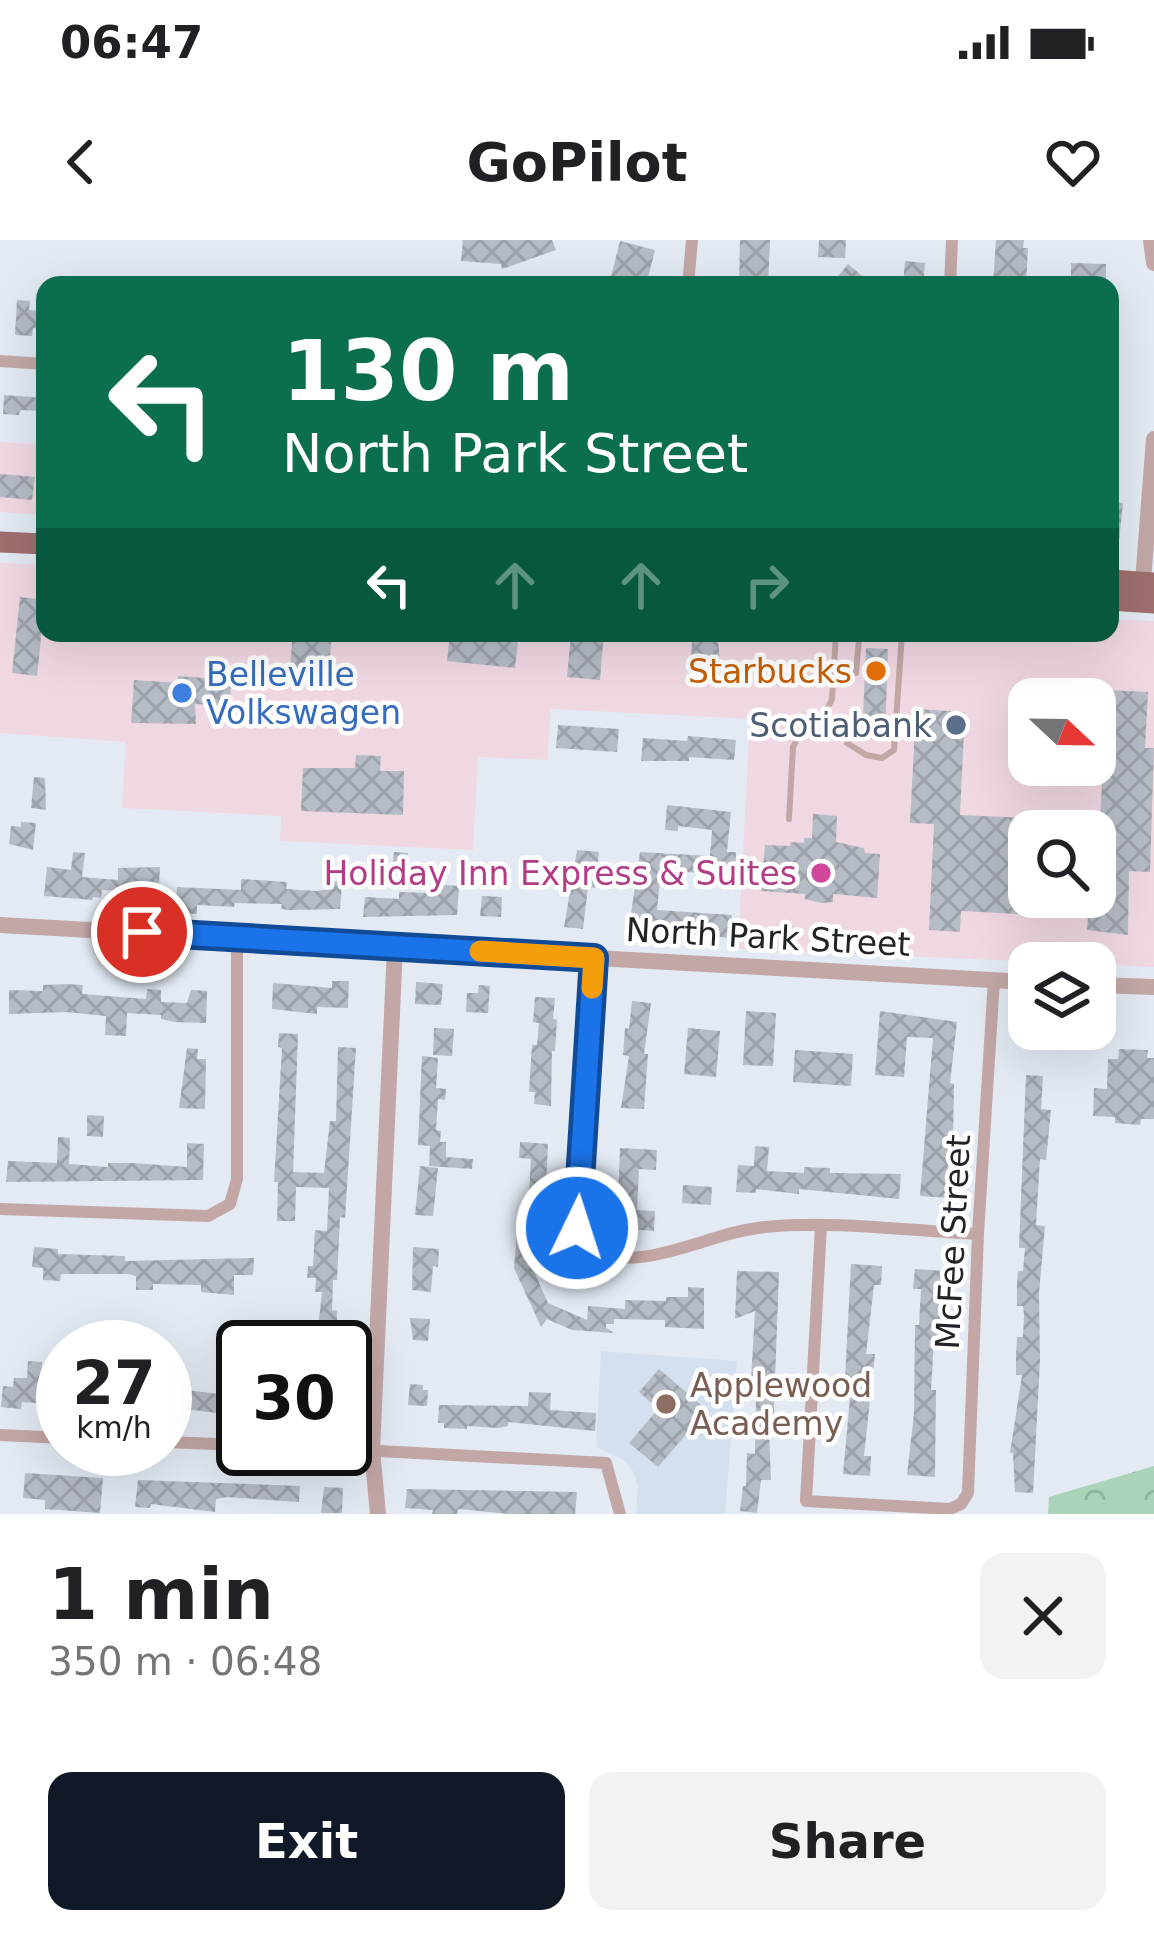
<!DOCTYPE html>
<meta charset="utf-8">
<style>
:root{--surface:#fff;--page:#f2f2f2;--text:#202124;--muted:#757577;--accent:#111827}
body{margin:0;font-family:"DejaVu Sans",sans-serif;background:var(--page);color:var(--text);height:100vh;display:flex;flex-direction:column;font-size:45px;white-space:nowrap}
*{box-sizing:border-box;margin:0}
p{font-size:39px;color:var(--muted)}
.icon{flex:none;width:66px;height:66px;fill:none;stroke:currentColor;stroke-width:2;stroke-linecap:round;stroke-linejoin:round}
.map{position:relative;height:1274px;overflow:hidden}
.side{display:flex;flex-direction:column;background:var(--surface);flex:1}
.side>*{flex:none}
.guide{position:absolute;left:36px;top:36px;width:1083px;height:366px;border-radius:24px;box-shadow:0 12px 48px #0002;background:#0b6e4f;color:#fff;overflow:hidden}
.needle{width:78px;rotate:112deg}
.tools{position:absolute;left:1008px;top:438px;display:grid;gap:24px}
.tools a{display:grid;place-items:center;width:108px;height:108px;border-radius:24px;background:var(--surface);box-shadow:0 12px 48px #0002;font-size:60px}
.speed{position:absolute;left:36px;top:1080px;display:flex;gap:24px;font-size:60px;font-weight:700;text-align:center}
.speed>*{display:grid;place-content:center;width:156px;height:156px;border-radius:50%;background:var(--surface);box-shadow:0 12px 48px #0002;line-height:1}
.speed small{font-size:30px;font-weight:400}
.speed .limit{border:6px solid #111;border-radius:18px;background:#fff;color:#111}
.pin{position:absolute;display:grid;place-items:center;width:102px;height:102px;color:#fff;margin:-51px;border:6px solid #fff;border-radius:50%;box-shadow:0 3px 12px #0007}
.me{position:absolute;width:132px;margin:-66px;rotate:4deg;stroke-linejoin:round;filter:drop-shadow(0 0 9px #0008)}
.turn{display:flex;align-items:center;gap:42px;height:252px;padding:0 48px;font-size:54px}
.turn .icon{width:156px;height:156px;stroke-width:2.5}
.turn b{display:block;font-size:84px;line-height:102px}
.lanes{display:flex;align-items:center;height:114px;padding:0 48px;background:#0003;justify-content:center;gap:60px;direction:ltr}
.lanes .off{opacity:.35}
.round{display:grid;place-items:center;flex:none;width:126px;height:126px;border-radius:24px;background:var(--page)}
.overview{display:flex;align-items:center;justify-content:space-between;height:204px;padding:0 48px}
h1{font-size:72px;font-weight:700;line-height:90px}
.cta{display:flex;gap:24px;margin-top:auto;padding:24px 48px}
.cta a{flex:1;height:138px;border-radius:24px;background:var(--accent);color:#fff;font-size:48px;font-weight:700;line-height:138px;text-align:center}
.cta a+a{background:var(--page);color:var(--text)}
.status{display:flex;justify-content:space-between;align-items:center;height:84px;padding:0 60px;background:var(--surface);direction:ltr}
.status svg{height:33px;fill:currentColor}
header{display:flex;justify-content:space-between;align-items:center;height:156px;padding:0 48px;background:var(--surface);font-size:54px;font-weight:700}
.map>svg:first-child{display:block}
</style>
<div class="status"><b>06:47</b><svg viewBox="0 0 49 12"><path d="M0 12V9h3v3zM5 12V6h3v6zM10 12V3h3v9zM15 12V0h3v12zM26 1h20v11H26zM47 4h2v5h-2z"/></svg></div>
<header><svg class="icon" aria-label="back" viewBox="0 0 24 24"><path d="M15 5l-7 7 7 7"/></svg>GoPilot<svg class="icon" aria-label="heart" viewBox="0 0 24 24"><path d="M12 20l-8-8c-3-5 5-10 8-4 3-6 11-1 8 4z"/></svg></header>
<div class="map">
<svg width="1154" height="1274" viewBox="0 0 1154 1274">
<defs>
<pattern id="forest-crowns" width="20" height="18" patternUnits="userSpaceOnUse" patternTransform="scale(3)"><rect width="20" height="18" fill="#a9d4ba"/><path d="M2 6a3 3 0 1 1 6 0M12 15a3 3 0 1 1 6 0" fill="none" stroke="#91b6a0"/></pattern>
<pattern id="building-cross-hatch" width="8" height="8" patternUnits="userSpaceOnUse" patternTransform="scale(3)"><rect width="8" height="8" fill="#b6bcc6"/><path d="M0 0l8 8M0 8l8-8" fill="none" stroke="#9ca1aa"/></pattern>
</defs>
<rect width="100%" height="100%" fill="#e3eaf4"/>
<path fill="#f0d8e3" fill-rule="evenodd" d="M0 202 45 205V275L0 272Z
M0 323 45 325V393H1110V379L1154 381V727L738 709 750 479 551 469 547 520 478 517 473 610 280 601 281 576 122 568 126 502 0 493ZM1029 459H1095V525H1029ZM1029 591H1095V657H1029Z"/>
<path fill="#d4dff0" d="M601 1111 737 1121 725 1274H636L638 1246 633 1231 624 1220 596 1207Z"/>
<path fill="url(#forest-crowns)" d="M1154 1226V1274H1048L1049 1257Z"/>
<path fill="url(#building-cross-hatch)" d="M463 0H552L556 10 502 29 501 24 461 21Z
M740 0H770L768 45H739Z
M819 0H846L845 18 818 17Z
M996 0H1024L1023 8H1028L1026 45H993Z
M620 1 655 10 646 45H609Z
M905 21 925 23 923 45H903Z
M1071 23 1106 24V45H1071Z
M848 24 873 45H831Z
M17 60 30 61 29 70 42 71 41 89 33 88 32 96 15 95Z
M4 155 45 158V171L20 170 19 175 3 174Z
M0 234 35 237 32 260 0 257Z
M1110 262 1123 263 1118 310H1110Z
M20 357 45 360 37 436 12 433Z
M293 393H332L329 429 290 427Z
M450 393H519L515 428 447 421Z
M571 393H604L600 440 567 437Z
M698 393H717L720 420 716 419 715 440 690 443 692 401 698 402Z
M866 408 888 409 885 499 862 498Z
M178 436 231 440 230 466 195 464 196 484 131 483 134 440 178 443Z
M1107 450 1148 452 1145 508H1154L1150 632 1129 631 1128 695 1087 690 1089 657H1095V591L1059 590 1029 591V657H1056L1055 676 961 671 960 692 929 690 934 584 910 583 916 469 965 472 960 575 1100 581Z
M558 485 619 489 617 512 556 508Z
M688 496 736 500 734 520 689 517V521H641L643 498 687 501Z
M356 515 381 516 380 531H404L403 575 301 571 303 528H355Z
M34 537 45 538 46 570 31 568Z
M667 565 731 572 727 612H736L735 634 661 631 657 670 732 675 730 698 629 688 640 612 710 616 712 590 678 586V591L665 590Z
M813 574 837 576 836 602 864 608 865 613 880 614 877 658 833 654V662L821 663 805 659V654L761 651 765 605 790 606 791 602 804 603V598H812Z
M21 582 36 583 33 610 9 604 11 586 21 587Z
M577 610 599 612 595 648 588 647 583 689 564 687Z
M73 612 85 613 82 637 118 640V628L160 627 159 644 141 642V647L129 646V651L102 650 101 658 93 657 92 660 44 656 47 627 71 630Z
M394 612 408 613 406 635 391 634Z
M241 639 287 642 286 649 316 651 330 649 331 641 342 642 340 669 290 670 281 669 282 664 235 663 234 667 197 665V674L176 673 177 647 241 650Z
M432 644 459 646 457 675 363 677 365 657 399 659V652L431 653Z
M482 656 502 657 501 677 480 676Z
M332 741H349L348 768 317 767V774L272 769 273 743 332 748Z
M416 742 443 744 441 765 415 764Z
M67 744 83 745 82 754 146 759 147 749 161 750V762L187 763 191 750 207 751 206 783 175 782 161 779V775L127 773 126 796 105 795 106 776 66 772 9 774V750L43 751V745Z
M479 745 490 746 488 773 466 772 467 753H478Z
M535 757 555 758 553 779 557 780 555 811H552L551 866 534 864 535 852H529L532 805H537L539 783 533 782Z
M632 761 651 763 644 814H648L644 869 621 868 629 816 623 815 625 788 629 789Z
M746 771 776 773 773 826 743 825Z
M880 771 957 782 950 843 954 844 953 902 950 901 947 940H951L950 958 920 956 933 798 907 797 904 837 875 835Z
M434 788 454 789 452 816 433 815Z
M688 788 720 791 716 837 684 834Z
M1029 789H1060L1058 810 1028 807Z
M279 793 298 794 293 932 324 933 330 881H336L338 807 356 808 345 978 340 977 337 1040H333L332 1070 337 1071V1092H332L331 1107H316L322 1052H315L316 1038H307L308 1026H313L315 990 327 991 329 948 296 947 295 981H277L278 942H274L282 808 278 807Z
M187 808 198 809 197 819H206L205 869 179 868Z
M1119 809 1148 810 1147 818H1154V879H1141L1140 885 1115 883V877L1093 876 1094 848 1107 849 1108 819H1118Z
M795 810 853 814 851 846 793 842Z
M422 816 438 818 436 848 446 849 445 860 438 859 436 890 441 891 440 902H446V917L473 919 472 929 429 926 430 906 418 905Z
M1026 835 1043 836 1041 869 1051 870 1046 920 1040 919 1036 985 1045 986 1039 1053 1040 1121 1033 1253 1015 1252 1013 1213H1010L1022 1135H1016V1116L1017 1097H1023L1024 1075 1023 1066H1017V1044L1018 1031H1023L1025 1008H1019Z
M87 875 104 876 103 897 87 896Z
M58 897 70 898 69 924 108 927V923H133L187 927V903L204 904 203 940 6 942 8 921 57 923Z
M520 902 548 904 544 988H535L532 1027 548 1063 587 1080 588 1066 625 1069V1060L666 1061V1057H688V1047L704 1048V1089L665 1087V1080L614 1079V1084H606V1088L614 1093 572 1090 547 1079 541 1087 514 1028 519 969H528L531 919 519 918Z
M755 906 769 907 767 931 804 933V927L830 928V933L901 934 899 959 799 949V954L756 949V953L736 952 738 925 754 926Z
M620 908 657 910 656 930 639 929 637 970 655 971 654 991 617 988Z
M420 926 438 928 433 976 415 975Z
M683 945 712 947 711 965 682 963Z
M34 1007 58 1009V1014L125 1016V1021L254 1018 253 1035H234V1055L201 1052V1045L153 1044V1050H136V1036L129 1034H61L60 1041 43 1040V1028L32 1027Z
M413 1007 439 1009 438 1027 433 1026 431 1052 412 1050Z
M851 1024 882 1026 881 1045H874L866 1114H875L864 1216H871L870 1236 843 1234 850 1158 845 1139Z
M915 1029 945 1031 942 1083 939 1101H934L931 1150H936L935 1237 907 1235 914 1173 915 1085H919L921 1049H913Z
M737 1031 779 1032 773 1194H769L771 1240H761L757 1273 740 1271 743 1246H746L747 1213 755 1214 756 1157H750L755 1071 735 1079Z
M410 1078 430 1079 428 1101 413 1100Z
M28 1121 42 1122 41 1141 63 1143V1165L22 1162 21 1169 1 1167 3 1146 13 1147 14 1138H27Z
M659 1129 707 1170 658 1227 629 1203 658 1169 639 1152Z
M410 1144 423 1145V1150H428L427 1166 408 1165Z
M186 1150 235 1156 234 1175 184 1169Z
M529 1152 551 1153 550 1170 596 1173 595 1191 508 1182V1186L498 1188 467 1186V1189L444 1188V1183H438L439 1165 528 1166Z
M25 1233 103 1238 100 1273 45 1269V1260L23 1258Z
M138 1240 300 1246 299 1262 227 1257 216 1259 215 1272 151 1264 150 1268 135 1267Z
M324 1247 343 1248 342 1273H321Z
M407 1249 577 1252 575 1274H509L458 1269 457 1274H432L433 1270 405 1268Z"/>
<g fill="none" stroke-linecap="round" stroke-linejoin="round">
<path stroke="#c2a7a6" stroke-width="6" d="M84 397V393
M856 433 859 399 864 393
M847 503 866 515 882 518 894 510 902 393
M789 579 793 507 801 492 825 473 832 459 836 393"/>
<path stroke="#c2a7a6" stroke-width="12" d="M688 45 692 0
M950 45 952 0
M0 121 45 124
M594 718 577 988 586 1011C646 1034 705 993 765 987 835 980 909 991 978 994
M0 969 208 976 230 964 237 939V698
M821 986 806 1261 950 1269 961 1264 968 1253 978 994 994 740
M0 1195 63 1198
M165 1202 243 1205
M341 1209 606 1223 620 1274"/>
<path stroke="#c2a7a6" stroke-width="16" d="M1151 0 1154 23
M1142 354 1154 199
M0 685 1029 742
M1095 745 1154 747
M378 1274 372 1210 395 707"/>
<path stroke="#9e6f6d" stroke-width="21" d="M0 302 45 304
M1110 340 1154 343
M1110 360 1154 363"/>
</g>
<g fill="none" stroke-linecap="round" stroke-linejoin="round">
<g stroke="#114b97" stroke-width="30">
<path id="route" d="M142 692 594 718 577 988"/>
</g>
<use href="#route" stroke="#1a73e8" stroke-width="21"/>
<path stroke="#f59e0b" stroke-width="21" d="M480 711 594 718 592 748"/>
</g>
<circle fill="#e8710a" stroke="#fff" stroke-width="4.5" cx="876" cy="431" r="12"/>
<circle fill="#3f7fe0" stroke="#fff" stroke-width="4.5" cx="182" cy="453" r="12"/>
<circle fill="#5c6f8a" stroke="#fff" stroke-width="4.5" cx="956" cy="485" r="12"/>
<circle fill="#d1479c" stroke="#fff" stroke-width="4.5" cx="821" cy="633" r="12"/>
<circle fill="#8d6e63" stroke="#fff" stroke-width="4.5" cx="666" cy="1164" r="12"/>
<g text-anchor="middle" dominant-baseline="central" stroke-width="9" stroke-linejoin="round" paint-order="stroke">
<g font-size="33" fill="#c56008" stroke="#fff" text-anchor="end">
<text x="852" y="431">Starbucks</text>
</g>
<g font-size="33" fill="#366cbe" stroke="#fff" text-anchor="start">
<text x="206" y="434">Belleville<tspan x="206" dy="38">Volkswagen</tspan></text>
</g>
<g font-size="33" fill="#4e5e75" stroke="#fff" text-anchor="end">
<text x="932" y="485">Scotiabank</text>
</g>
<g font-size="33" fill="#b23c85" stroke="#fff" text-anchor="end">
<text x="797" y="633">Holiday Inn Express &amp; Suites</text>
</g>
<g font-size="33" fill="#212327" stroke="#fff">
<text transform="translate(768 697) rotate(3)">North Park Street</text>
<text transform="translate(953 1002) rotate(-87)">McFee Street</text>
</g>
<g font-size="33" fill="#785e54" stroke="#fff" text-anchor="start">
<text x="690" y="1145">Applewood<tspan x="690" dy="38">Academy</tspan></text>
</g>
</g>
</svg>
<div class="tools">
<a><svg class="needle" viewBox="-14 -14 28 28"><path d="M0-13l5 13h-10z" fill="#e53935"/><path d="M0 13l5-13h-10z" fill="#757577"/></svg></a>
<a><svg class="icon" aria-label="search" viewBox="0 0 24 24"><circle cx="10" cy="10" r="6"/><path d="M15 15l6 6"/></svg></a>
<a><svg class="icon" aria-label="layers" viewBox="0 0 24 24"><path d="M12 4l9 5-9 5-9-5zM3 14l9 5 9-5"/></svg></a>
</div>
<div class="speed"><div>27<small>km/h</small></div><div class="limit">30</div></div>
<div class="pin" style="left:142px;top:692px;background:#d93025"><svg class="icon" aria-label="arrive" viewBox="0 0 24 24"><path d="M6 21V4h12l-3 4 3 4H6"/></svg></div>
<svg class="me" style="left:577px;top:988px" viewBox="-20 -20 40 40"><circle r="17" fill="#1a73e8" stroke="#fff" stroke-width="3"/><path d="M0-11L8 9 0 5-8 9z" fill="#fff"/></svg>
<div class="guide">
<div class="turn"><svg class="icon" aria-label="left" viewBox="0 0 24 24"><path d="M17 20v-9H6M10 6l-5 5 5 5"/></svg><div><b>130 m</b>North Park Street</div></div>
<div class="lanes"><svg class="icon" aria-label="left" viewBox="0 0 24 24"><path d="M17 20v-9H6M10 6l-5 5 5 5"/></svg><svg class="icon off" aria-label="ahead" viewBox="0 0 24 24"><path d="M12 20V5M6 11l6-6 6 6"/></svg><svg class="icon off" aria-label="ahead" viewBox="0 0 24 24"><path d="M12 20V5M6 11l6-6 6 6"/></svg><svg class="icon off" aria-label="right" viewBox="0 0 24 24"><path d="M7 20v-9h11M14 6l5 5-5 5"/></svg></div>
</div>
</div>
<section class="side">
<div class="overview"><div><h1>1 min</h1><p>350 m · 06:48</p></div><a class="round"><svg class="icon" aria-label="close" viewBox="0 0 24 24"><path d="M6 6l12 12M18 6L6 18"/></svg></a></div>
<div class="cta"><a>Exit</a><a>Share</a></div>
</section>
